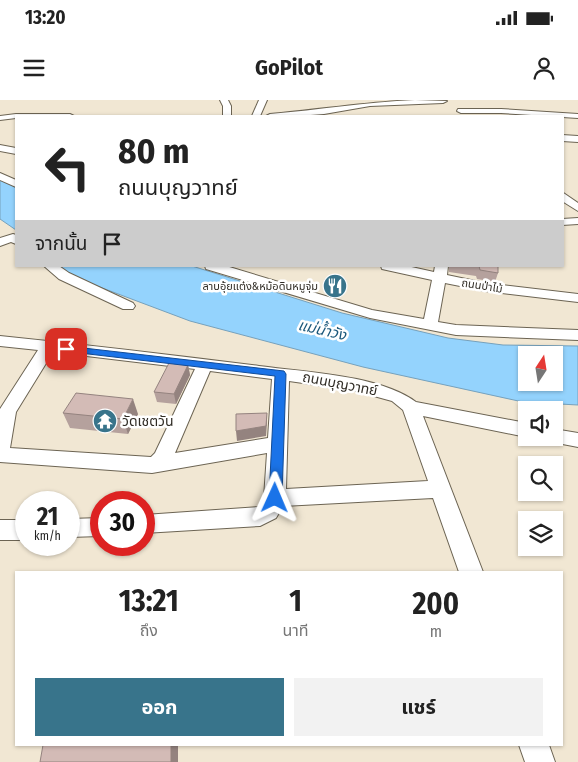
<!DOCTYPE html>
<html lang="th">
<meta charset="utf-8">
<style>
:root{--surface:#fff;--page:#f2f2f2;--text:#222;--muted:#767676;--accent:#38748b}
body{margin:0;font-family:"Fira Sans Condensed","Noto Sans Thai",sans-serif;background:var(--page);color:var(--text);height:100vh;display:flex;flex-direction:column;font-size:19px;white-space:nowrap}
*{box-sizing:border-box;margin:0}
p{font-size:16px;color:var(--muted)}
.icon{flex:none;width:28px;height:28px;fill:none;stroke:currentColor;stroke-width:2;stroke-linecap:round;stroke-linejoin:round}
.map{position:relative;flex:1;overflow:hidden}
.sheet{position:absolute;left:15px;top:471px;width:548px;height:175px;display:flex;flex-direction:column;background:var(--surface);border-radius:0px;box-shadow:0 1px 4px #0004}
.sheet>*{flex:none}
.banner{position:absolute;left:15px;top:15px;width:549px;height:152px;border-radius:0px;box-shadow:0 1px 4px #0004;background:#fff;color:var(--text);overflow:hidden}
.needle{width:32px;rotate:12deg}
.fabs{position:absolute;left:518px;top:246px;display:grid;gap:10px}
.fabs a{display:grid;place-items:center;width:45px;height:45px;border-radius:0px;background:var(--surface);box-shadow:0 1px 4px #0004;font-size:25px}
.speed{position:absolute;left:15px;top:391px;display:flex;gap:10px;font-size:25px;font-weight:700;text-align:center}
.speed>*{display:grid;place-content:center;width:65px;height:65px;border-radius:50%;background:var(--surface);box-shadow:0 1px 4px #0004;line-height:1}
.speed small{font-size:12px;font-weight:400}
.speed .limit{border:8px solid #d22;background:#fff;color:#111}
.pin{position:absolute;display:grid;place-items:center;width:42px;height:42px;color:#fff;margin:-21px;border-radius:10px;box-shadow:0 2px 8px #0006}
.me{position:absolute;width:55px;margin:-28px;rotate:1deg;stroke-linejoin:round;filter:drop-shadow(0 0 4px #0008)}
.turn{display:flex;align-items:center;gap:18px;height:105px;padding:0 20px;font-size:22px}
.turn .icon{width:65px;height:65px;stroke-width:2.5}
.turn b{display:block;font-size:35px;line-height:42px}
.then{display:flex;align-items:center;height:48px;padding:0 20px;background:#0003;gap:10px;font-size:19px}
.eta{display:flex;justify-content:space-evenly;align-items:center;height:85px;text-align:center}
.eta b{font-size:30px;font-weight:700;line-height:35px}
.primary-button{display:flex;gap:10px;margin-top:auto;padding:10px 20px}
.primary-button a{flex:1;height:58px;border-radius:0px;background:var(--accent);color:#fff;font-size:20px;font-weight:700;line-height:58px;text-align:center}
.primary-button a+a{background:var(--page);color:var(--text)}
.status{display:flex;justify-content:space-between;align-items:center;height:35px;padding:0 25px;background:var(--surface);direction:ltr}
.status svg{height:14px;fill:currentColor}
header{display:flex;justify-content:space-between;align-items:center;height:65px;padding:0 20px;background:var(--surface);font-size:22px;font-weight:700}
.map>svg:first-child{display:block}
</style>
<div class="status"><b>13:20</b><svg viewBox="0 0 49 12"><path d="M0 12V9h3v3zM5 12V6h3v6zM10 12V3h3v9zM15 12V0h3v12zM26 1h20v11H26zM47 4h2v5h-2z"/></svg></div>
<header><svg class="icon" aria-label="menu" viewBox="0 0 24 24"><path d="M4 6h16M4 12h16M4 18h16"/></svg>GoPilot<svg class="icon" aria-label="person" viewBox="0 0 24 24"><circle cx="12" cy="8" r="4"/><path d="M4 21q1-7 8-7t8 7"/></svg></header>
<div class="map">
<svg width="578" height="662" viewBox="0 0 578 662">
<rect width="100%" height="100%" fill="#f1e7d3"/>
<path fill="#94d3fd" stroke="#76a1bc" fill-rule="evenodd" d="M0 79 16 87V130L0 119Z
M58 166H192L342 213 448 238 503 245 578 246V305L523 302 363 267 190 221 65 174ZM526 255H554V282H526Z"/>
<g fill="none" stroke-linecap="round" stroke-linejoin="round">
<g stroke="#6c6453" stroke-width="2">
<path id="minor" d="M220 0H228L231 6V16H223V6Z
M259 0H267L260 16H252Z
M415 0 447 1 443 3 370 6 324 14 297 16H266L270 14C319 10 366 2 415 0Z
M458 9H501L578 14V18L501 13H461L457 11Z
M16 14H70L74 16H16V18L0 20V16Z
M562 35 578 36V42L562 41Z
M0 45 16 48V54L0 51Z
M0 73 16 80V87L0 80Z
M562 92 578 103V111L562 101Z
M578 118V124L562 125V119Z
M13 134 16 135V144L11 142 0 146V138Z
M44 166H59L69 173 133 203 135 206 133 209H123L59 179Z
M205 166H226L372 210 424 219 432 180 382 169 381 166H407L434 172 435 166H448L447 175 485 183 578 194V202L485 191 445 183 438 222 456 225 578 230V240L456 235 370 218 206 169Z
M0 236C87 245 173 255 259 266 304 272 380 275 416 302L526 323V337L423 316 483 472H459L433 398 283 406 276 418 260 426 144 433V415L259 407 263 403 264 398 267 353 152 373 0 362V309L38 250 0 246ZM53 252 195 269 155 353 151 357 10 348 16 312ZM210 271 272 279 268 338 175 353ZM289 281 352 290 392 301 403 310 428 381 286 389Z
M554 329 578 333V347L547 341 545 338H554Z
M101 418V436L69 437V419Z
M0 420H26V440H0Z
M519 645H549L555 662H525Z"/>
</g>
<use href="#minor" fill="#fff" fill-rule="evenodd"/>
</g>
<path fill="#b5a19d" d="M449 166H498V173L495 182 477 179 476 176 449 172Z
M188 265 190 275 176 304 157 302 154 292Z
M63 313 138 314 128 334 70 328Z"/>
<path fill="#94837f" d="M188 265 190 275 176 304 174 294Z
M133 299 138 314 128 334 123 319Z
M267 313V323L266 336 237 341 236 331Z
M171 645H178V662H171Z"/>
<path fill="#d3bbb6" stroke="#94837f" d="M479 166H498V173L480 170Z
M169 263 188 265 174 294 154 292Z
M76 293 133 299 123 319 63 313Z
M267 313 266 326 236 331V314Z
M43 645H171V662H40Z"/>
<path fill="#1a73e8" stroke="#114b97" d="M66 246 284 271 286 274 282 398 280 401 275 403 271 401 269 398 275 276 63 251 62 249Z"/>
<defs>
<g id="restaurant-disc" transform="scale(1.25)"><circle r="9.5" fill="#38748b" stroke="#fff"/><path d="M-5-6h1v4h1v-4h1v4h1v-4h1v5L-1.5 .5V6h-2V.5L-5-1ZM5-6V6H3V1.5H1.5Q1.5-4 5-6Z" fill="#fff"/></g>
<g id="temple-disc" transform="scale(1.25)"><circle r="9.5" fill="#38748b" stroke="#fff"/><path d="M0-6L5-2H3V0L6.5 2.5H4V6H1.5V3h-3V6H-4V2.5H-6.5L-3 0V-2H-5Z" fill="#fff"/></g>
</defs>
<g fill-rule="evenodd">
<use href="#restaurant-disc" x="335" y="186"/>
<use href="#temple-disc" x="105" y="321"/>
</g>
<g text-anchor="middle" dominant-baseline="central" stroke-width="5" stroke-linejoin="round" paint-order="stroke">
<g font-size="11" fill="#302c25" stroke="#fff" text-anchor="end">
<text x="318" y="186">ลาบอุ้ยแต๋ง&amp;หม้อดินหมูจุ่ม</text>
</g>
<g font-size="11" fill="#302c25" stroke="#fff">
<text transform="translate(482 186) rotate(9)">ถนนป่าไม้</text>
</g>
<g font-size="14" fill="#302c25" stroke="#fff">
<text transform="translate(340 284) rotate(11)">ถนนบุญวาทย์</text>
</g>
<g font-size="14" fill="#302c25" stroke="#fff" text-anchor="start">
<text x="122" y="321">วัดเชตวัน</text>
</g>
<g font-size="15" font-style="italic" fill="#1b587b" stroke="#fff">
<text transform="translate(322 230) rotate(13)">แม่น้ำวัง</text>
</g>
</g>
</svg>
<div class="fabs">
<a><svg class="needle" viewBox="-14 -14 28 28"><path d="M0-13l5 13h-10z" fill="#e53935"/><path d="M0 13l5-13h-10z" fill="#767676"/></svg></a>
<a><svg class="icon" aria-label="sound" viewBox="0 0 24 24"><path d="M4 9h4l5-4v14l-5-4H4zM17 9q2 3 0 6"/></svg></a>
<a><svg class="icon" aria-label="search" viewBox="0 0 24 24"><circle cx="10" cy="10" r="6"/><path d="M15 15l6 6"/></svg></a>
<a><svg class="icon" aria-label="layers" viewBox="0 0 24 24"><path d="M12 4l9 5-9 5-9-5zM3 14l9 5 9-5"/></svg></a>
</div>
<div class="speed"><div>21<small>km/h</small></div><div class="limit">30</div></div>
<div class="pin" style="left:66px;top:249px;background:#d93025"><svg class="icon" aria-label="arrive" viewBox="0 0 24 24"><path d="M6 21V4h12l-3 4 3 4H6"/></svg></div>
<svg class="me" style="left:275px;top:398px" viewBox="-20 -20 40 40"><path d="M0-17L14 15 0 8-14 15z" fill="#1a73e8" stroke="#fff" stroke-width="4"/></svg>
<div class="banner">
<div class="turn"><svg class="icon" aria-label="left" viewBox="0 0 24 24"><path d="M17 20v-9H6M10 6l-5 5 5 5"/></svg><div><b>80 m</b>ถนนบุญวาทย์</div></div>
<div class="then">จากนั้น<svg class="icon" aria-label="arrive" viewBox="0 0 24 24"><path d="M6 21V4h12l-3 4 3 4H6"/></svg></div>
</div>
<section class="sheet">
<div class="eta">
<div><b>13:21</b><p>ถึง</p></div>
<div><b>1</b><p>นาที</p></div>
<div><b>200</b><p>m</p></div>
</div>
<div class="primary-button"><a>ออก</a><a>แชร์</a></div>
</section>
</div>
